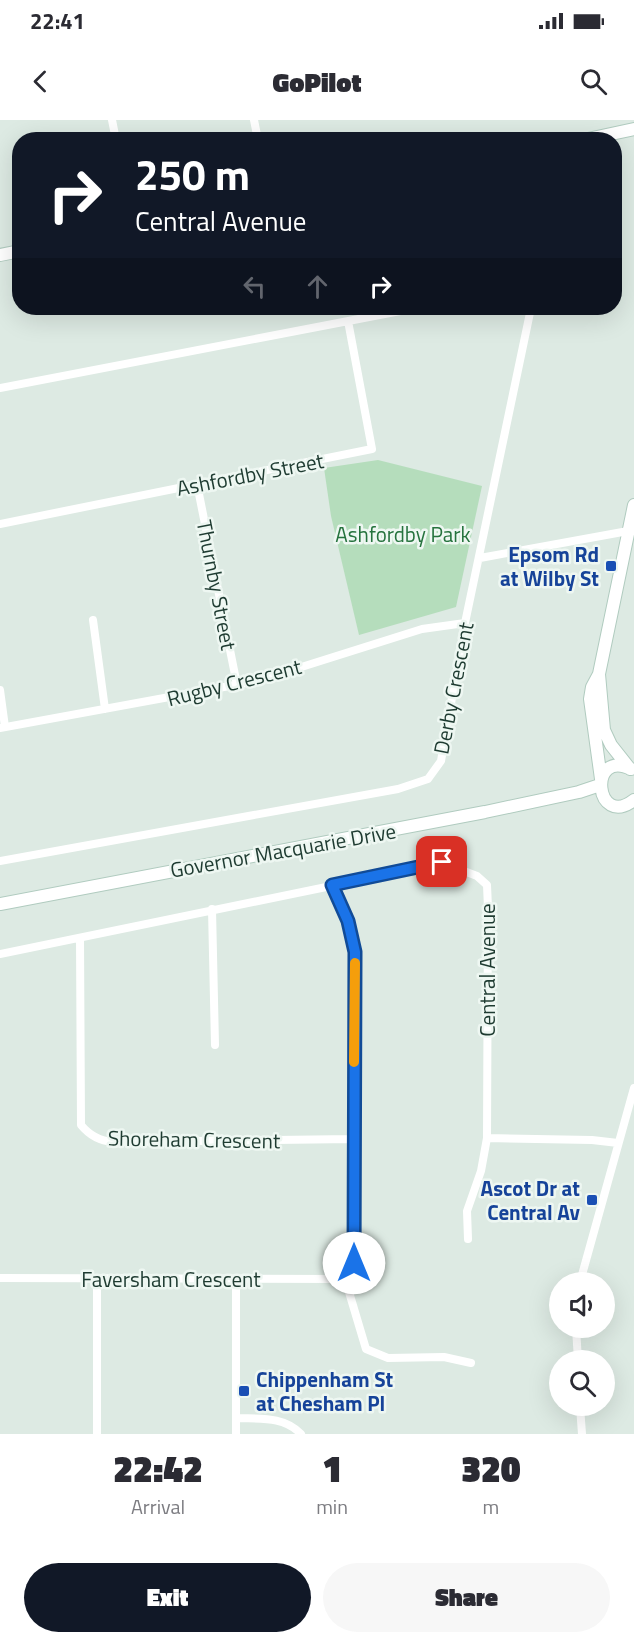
<!DOCTYPE html>
<style>
:root{--surface:#fff;--page:#f7f7f7;--text:#2b2b33;--muted:#7c7c81;--accent:#111827}
body{margin:0;font-family:"Titillium Web",sans-serif;background:var(--page);color:var(--text);height:100vh;display:flex;flex-direction:column;font-size:22px;white-space:nowrap}
*{box-sizing:border-box;margin:0}
p{font-size:20px;color:var(--muted)}
.icon{flex:none;width:33px;height:33px;fill:none;stroke:currentColor;stroke-width:2;stroke-linecap:round;stroke-linejoin:round}
.map{position:relative;height:1314px;overflow:hidden}
.panel{display:flex;flex-direction:column;background:var(--surface);flex:1}
.panel>*{flex:none}
.banner{position:absolute;left:12px;top:12px;width:610px;height:183px;border-radius:24px;box-shadow:0 6px 24px #0002;background:#111827;color:#fff;overflow:hidden}
.fabs{position:absolute;left:549px;top:1152px;display:grid;gap:12px}
.fabs a{display:grid;place-items:center;width:66px;height:66px;border-radius:50%;background:var(--surface);box-shadow:0 6px 24px #0002;font-size:30px}
.pin{position:absolute;display:grid;place-items:center;width:51px;height:51px;color:#fff;margin:-26px;border-radius:12px;box-shadow:0 3px 9px #0006}
.me{position:absolute;width:66px;margin:-33px;rotate:0deg;stroke-linejoin:round;filter:drop-shadow(0 0 4px #0008)}
.turn{display:flex;align-items:center;gap:21px;height:126px;padding:0 24px;font-size:27px}
.turn .icon{width:78px;height:78px;stroke-width:2.5}
.turn b{display:block;font-size:42px;line-height:51px}
.lanes{display:flex;align-items:center;height:57px;padding:0 24px;background:#0003;justify-content:center;gap:30px;direction:ltr}
.lanes .off{opacity:.35}
.eta{display:flex;justify-content:space-evenly;align-items:center;height:102px;text-align:center}
.eta b{font-size:36px;font-weight:800;line-height:42px}
.primary-button{display:flex;gap:12px;margin-top:auto;padding:12px 24px}
.primary-button a{flex:1;height:69px;border-radius:36px;background:var(--accent);color:#fff;font-size:24px;font-weight:800;line-height:69px;text-align:center}
.primary-button a+a{background:var(--page);color:var(--text)}
.status{display:flex;justify-content:space-between;align-items:center;height:42px;padding:0 30px;background:var(--surface);direction:ltr}
.status svg{height:16px;fill:currentColor}
header{display:flex;justify-content:space-between;align-items:center;height:78px;padding:0 24px;background:var(--surface);font-size:27px;font-weight:800}
.map>svg:first-child{display:block}
</style>
<div class="status"><b>22:41</b><svg viewBox="0 0 49 12"><path d="M0 12V9h3v3zM5 12V6h3v6zM10 12V3h3v9zM15 12V0h3v12zM26 1h20v11H26zM47 4h2v5h-2z"/></svg></div>
<header><svg class="icon" aria-label="back" viewBox="0 0 24 24"><path d="M15 5l-7 7 7 7"/></svg>GoPilot<svg class="icon" aria-label="search" viewBox="0 0 24 24"><circle cx="10" cy="10" r="6"/><path d="M15 15l6 6"/></svg></header>
<div class="map">
<svg width="634" height="1314" viewBox="0 0 634 1314">
<rect width="100%" height="100%" fill="#ddeae3"/>
<path fill="#b5ddbc" d="M378 340 482 366 456 487 359 515 331 396 324 348Z"/>
<g fill="none" stroke-linecap="round" stroke-linejoin="round">
<g stroke="#b0cbbf" stroke-width="14">
<path id="secondary" d="M583 20 634 9
M0 135 20 131
M599 554 604 610 611 625 630 649
M631 649C587 628 595 710 634 680
M601 659 590 579 592 567 599 554 634 385
M0 784 485 692 579 672 600 665"/>
</g>
<path stroke="#fff" stroke-width="8" d="M112 0 116 20
M254 0 258 20
M0 268 416 188
M197 364 237 565
M0 404 372 329 348 201
M480 438 628 411
M93 500 105 589
M0 570 5 607
M0 608 257 561 422 509 465 503
M0 741 398 669 428 659 441 641 465 503 531 188
M332 765 348 801 355 832 354 1143 342 1159
M212 789 215 925
M80 818 81 1005C90 1016 100 1021 113 1022L353 1019
M0 834 443 743 477 756 487 765 488 788 487 1018 481 1051 467 1091 468 1119
M487 1018 592 1020 618 1023
M0 1158 342 1159
M342 1159 349 1172 366 1229 388 1238 444 1237 471 1243
M236 1160V1314
M580 1162 634 968
M576 1208 578 1240
M580 1286 582 1314
M237 1298C260 1299 284 1296 301 1314
M97 1314V1158"/>
<use href="#secondary" stroke="#fff" stroke-width="12"/>
</g>
<g fill="none" stroke-linecap="round" stroke-linejoin="round">
<g stroke="#114b97" stroke-width="15">
<path id="route" d="M354 1143 355 832 348 801 332 765 442 742"/>
</g>
<use href="#route" stroke="#1a73e8" stroke-width="10"/>
<path stroke="#f59e0b" stroke-width="10" d="M354 942 355 843"/>
</g>
<g fill="#1a4fb4" stroke="#eef7f2" stroke-width="2">
<rect x="605" y="440" width="12" height="12" rx="3"/>
<rect x="586" y="1074" width="12" height="12" rx="3"/>
<rect x="238" y="1265" width="12" height="12" rx="3"/>
</g>
<g text-anchor="middle" dominant-baseline="central" stroke-width="5" stroke-linejoin="round" paint-order="stroke">
<g font-size="21" fill="#1e3b31" stroke="#eef7f2">
<text transform="translate(250 354) rotate(-11)">Ashfordby Street</text>
<text transform="translate(217 465) rotate(79)">Thurnby Street</text>
<text transform="translate(234 562) rotate(-14)">Rugby Crescent</text>
<text transform="translate(453 568) rotate(-79)">Derby Crescent</text>
<text transform="translate(283 730) rotate(-10)">Governor Macquarie Drive</text>
<text transform="translate(487 850) rotate(-90)">Central Avenue</text>
<text transform="translate(194 1019) rotate(1)">Shoreham Crescent</text>
<text x="171" y="1159">Faversham Crescent</text>
</g>
<g font-size="21" fill="#26733e" stroke="#eef7f2">
<text x="403" y="414">Ashfordby Park</text>
</g>
<g font-size="21" font-weight="bold" fill="#164399" stroke="#eef7f2" text-anchor="end">
<text x="599" y="434">Epsom Rd<tspan x="599" dy="24">at Wilby St</tspan></text>
<text x="580" y="1068">Ascot Dr at<tspan x="580" dy="24">Central Av</tspan></text>
<text x="256" y="1259" text-anchor="start">Chippenham St<tspan x="256" dy="24">at Chesham Pl</tspan></text>
</g>
</g>
</svg>
<div class="fabs">
<a><svg class="icon" aria-label="sound" viewBox="0 0 24 24"><path d="M4 9h4l5-4v14l-5-4H4zM17 9q2 3 0 6"/></svg></a>
<a><svg class="icon" aria-label="search" viewBox="0 0 24 24"><circle cx="10" cy="10" r="6"/><path d="M15 15l6 6"/></svg></a>
</div>
<div class="pin" style="left:442px;top:742px;background:#d93025"><svg class="icon" aria-label="arrive" viewBox="0 0 24 24"><path d="M6 21V4h12l-3 4 3 4H6"/></svg></div>
<svg class="me" style="left:354px;top:1143px" viewBox="-20 -20 40 40"><circle r="19" fill="#fff"/><path d="M0-13L10 11 0 6-10 11z" fill="#1a73e8"/></svg>
<div class="banner">
<div class="turn"><svg class="icon" aria-label="right" viewBox="0 0 24 24"><path d="M7 20v-9h11M14 6l5 5-5 5"/></svg><div><b>250 m</b>Central Avenue</div></div>
<div class="lanes"><svg class="icon off" aria-label="left" viewBox="0 0 24 24"><path d="M17 20v-9H6M10 6l-5 5 5 5"/></svg><svg class="icon off" aria-label="ahead" viewBox="0 0 24 24"><path d="M12 20V5M6 11l6-6 6 6"/></svg><svg class="icon" aria-label="right" viewBox="0 0 24 24"><path d="M7 20v-9h11M14 6l5 5-5 5"/></svg></div>
</div>
</div>
<section class="panel">
<div class="eta">
<div><b>22:42</b><p>Arrival</p></div>
<div><b>1</b><p>min</p></div>
<div><b>320</b><p>m</p></div>
</div>
<div class="primary-button"><a>Exit</a><a>Share</a></div>
</section>
